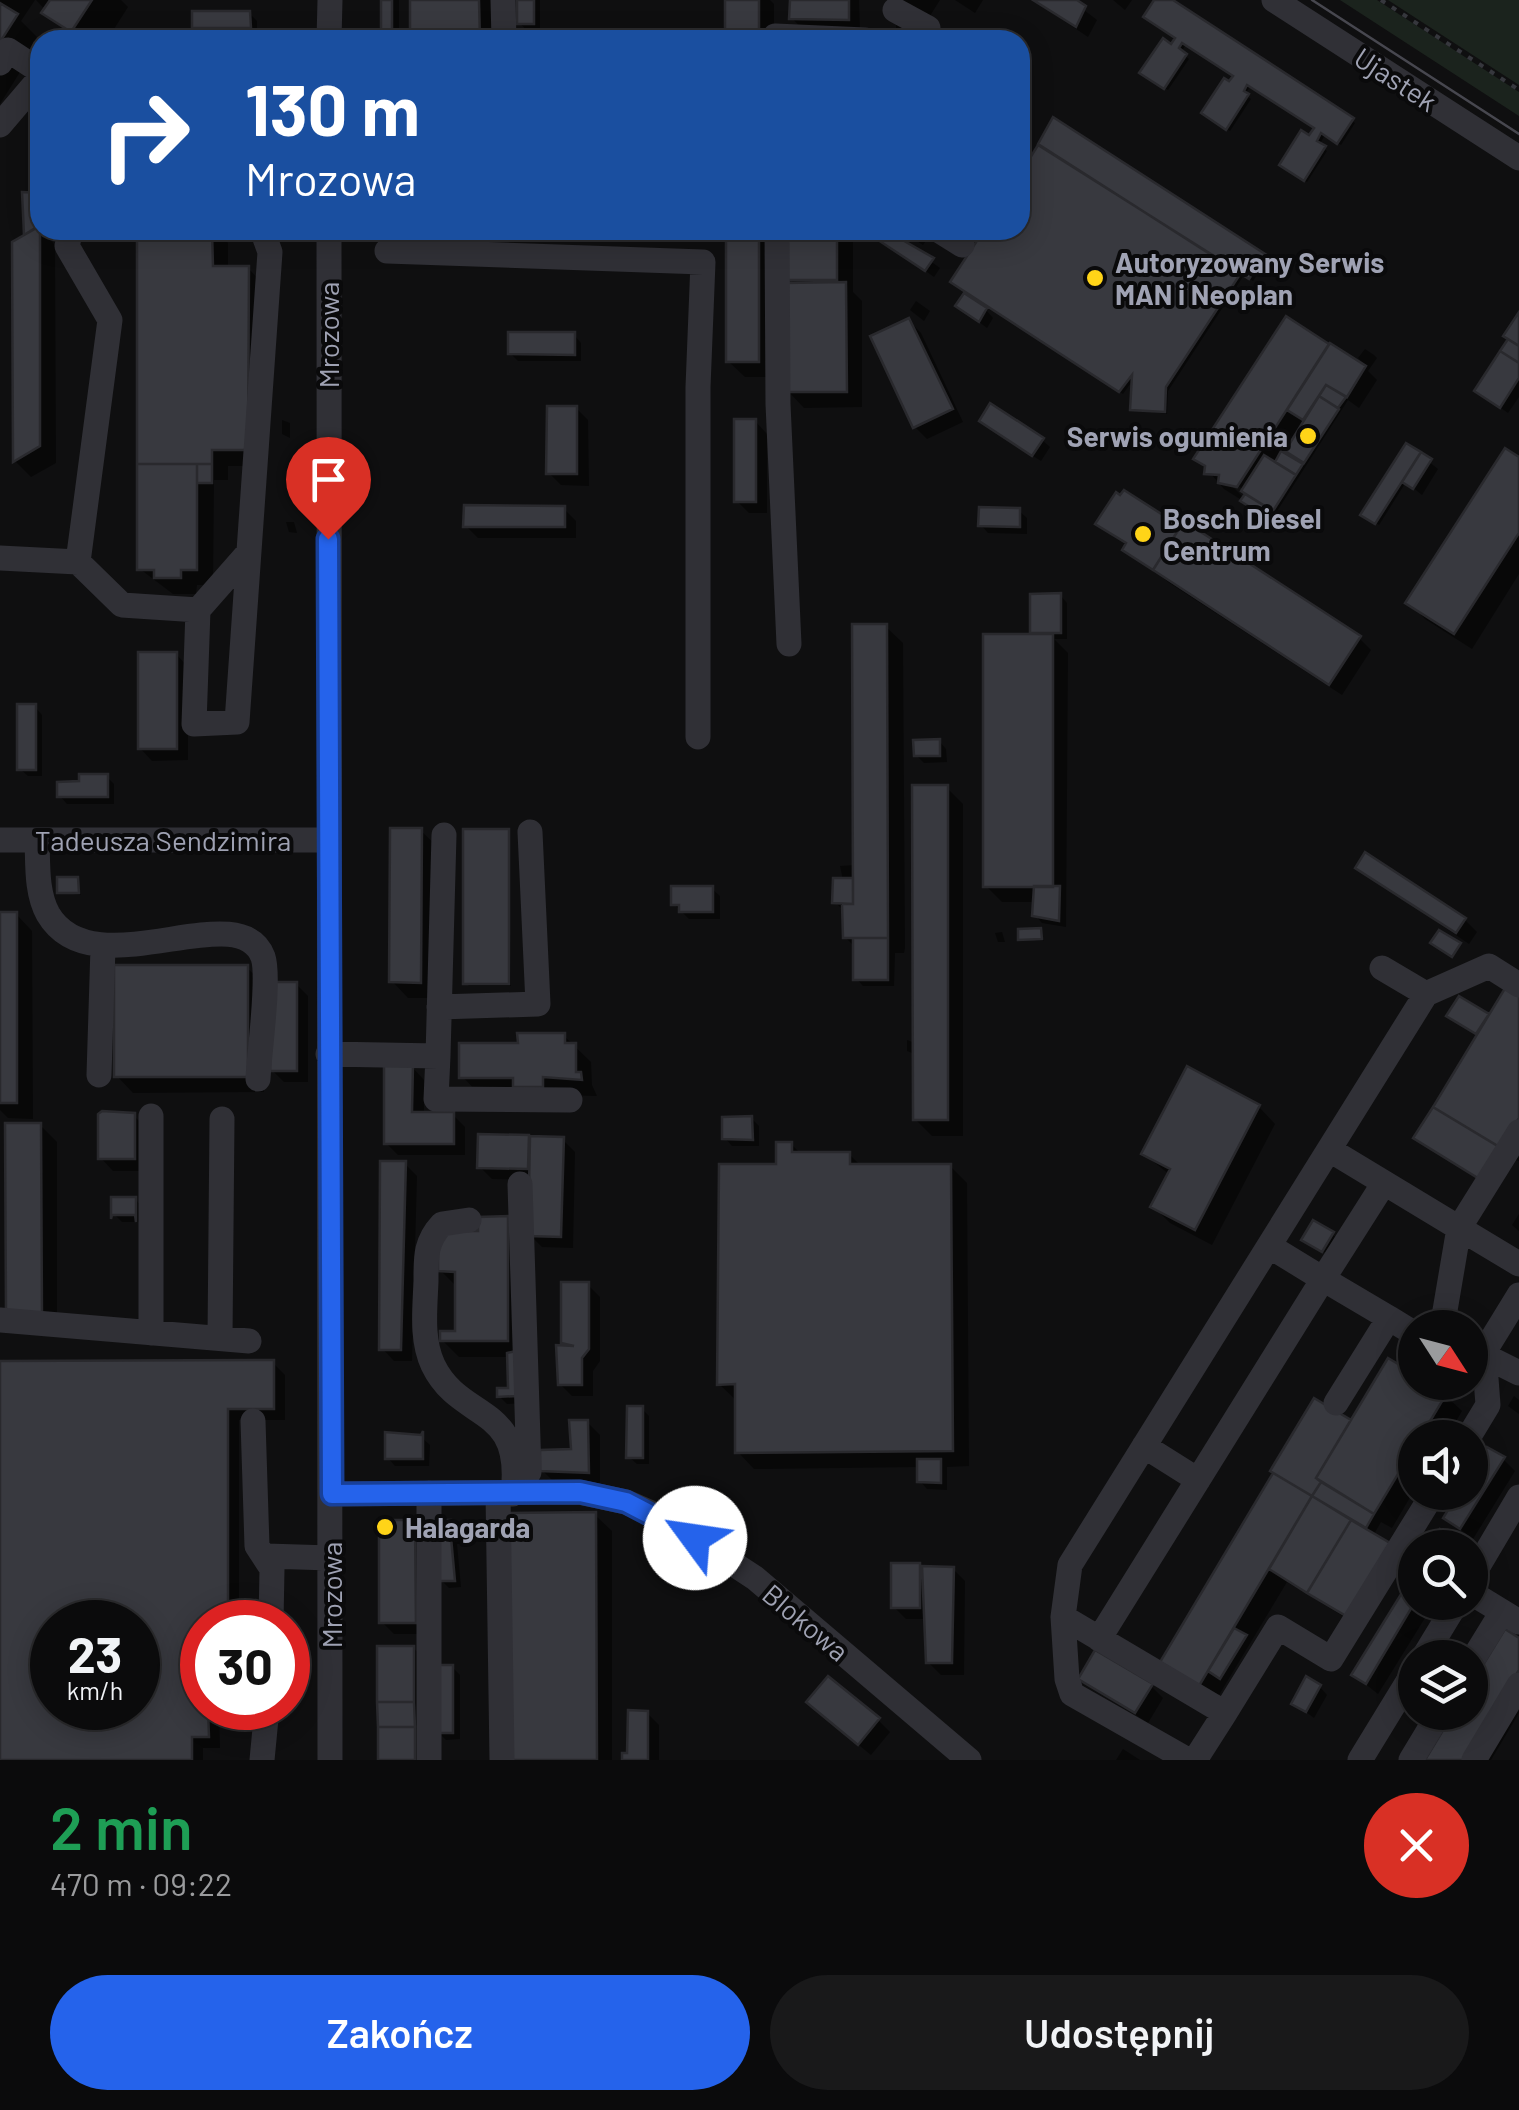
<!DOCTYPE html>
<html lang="pl">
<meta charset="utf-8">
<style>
:root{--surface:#0b0b0c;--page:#19191a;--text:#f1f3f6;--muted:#9a9b9d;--line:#2b2b2d;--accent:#2563eb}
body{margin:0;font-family:Barlow,sans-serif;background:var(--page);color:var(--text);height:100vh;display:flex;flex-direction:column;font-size:38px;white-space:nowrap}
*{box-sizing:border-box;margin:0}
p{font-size:32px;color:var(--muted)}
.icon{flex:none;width:55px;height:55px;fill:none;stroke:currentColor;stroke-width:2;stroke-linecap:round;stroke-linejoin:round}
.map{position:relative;height:1760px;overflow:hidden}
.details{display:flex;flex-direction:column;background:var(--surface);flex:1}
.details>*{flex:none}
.top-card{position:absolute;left:30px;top:30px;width:1000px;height:210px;border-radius:30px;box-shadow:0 5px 25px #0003,0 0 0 2px var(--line);background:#1a4fa0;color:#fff;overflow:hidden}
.needle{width:65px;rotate:126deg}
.controls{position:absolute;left:1398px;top:1310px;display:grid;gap:20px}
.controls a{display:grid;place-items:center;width:90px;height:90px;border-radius:50%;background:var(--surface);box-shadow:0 5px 25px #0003,0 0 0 2px var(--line);font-size:50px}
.speed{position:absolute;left:30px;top:1600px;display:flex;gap:20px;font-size:50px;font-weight:700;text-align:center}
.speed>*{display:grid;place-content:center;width:130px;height:130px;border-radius:50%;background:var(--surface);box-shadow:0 5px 25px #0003,0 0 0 2px var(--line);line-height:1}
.speed small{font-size:25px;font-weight:400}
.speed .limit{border:15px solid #d22;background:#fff;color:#111}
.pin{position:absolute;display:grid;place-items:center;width:85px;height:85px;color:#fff;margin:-102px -42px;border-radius:50% 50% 50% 0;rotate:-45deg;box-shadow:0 0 10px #0007}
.pin .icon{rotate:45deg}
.me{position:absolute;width:110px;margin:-55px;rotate:301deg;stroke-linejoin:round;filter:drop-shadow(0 0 8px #0008)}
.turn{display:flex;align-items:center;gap:35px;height:210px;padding:0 50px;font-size:45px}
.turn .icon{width:130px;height:130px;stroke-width:2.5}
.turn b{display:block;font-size:70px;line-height:85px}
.round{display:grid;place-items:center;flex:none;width:105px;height:105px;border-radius:52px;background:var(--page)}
.head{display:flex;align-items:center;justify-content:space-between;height:170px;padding:0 50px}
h1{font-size:60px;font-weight:600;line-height:75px;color:#1e9e55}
.button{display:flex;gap:20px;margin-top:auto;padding:20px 50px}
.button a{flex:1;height:115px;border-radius:60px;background:var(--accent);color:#fff;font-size:40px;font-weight:600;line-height:115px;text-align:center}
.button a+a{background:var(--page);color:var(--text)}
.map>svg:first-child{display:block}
</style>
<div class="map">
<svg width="1519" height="1760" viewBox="0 0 1519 1760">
<rect width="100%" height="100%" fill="#0f0f10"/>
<path fill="#1b231d" d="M1340 0H1377L1519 92V116Z
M1388 0H1519V85Z"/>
<path fill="#0007" fill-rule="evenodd" d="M0 0H35L21 21 40 40 0 104Z
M36 0H121L128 7 107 40H74Z
M383 0H399V40L383 34Z
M413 0H491L494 40H413Z
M519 0H540V31H527L520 23Z
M728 0H770L774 4V40H728Z
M792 0H859L860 31H804L792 18Z
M900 0H940L928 19Z
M955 0H983L975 13Z
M1033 0H1071L1097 20 1088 37Z
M1113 0H1132L1125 10Z
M1157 0H1168L1355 123 1341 145 1325 135 1319 145 1327 151 1307 182 1285 167 1316 128 1250 86 1245 95 1251 99 1230 131 1207 116 1235 76 1186 44 1181 53 1189 59 1168 90 1145 76 1178 39Z
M249 13 257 21V35H202L194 27Z
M896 19 911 28 908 40H896Z
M1020 96 1030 107 1020 123Z
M1054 121 1277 266 1271 275 1261 269 1253 281 1244 275 1168 391 1167 414 1133 409 1135 377 1123 394 956 285 985 230H1020V175Z
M40 195V230H57L47 236 55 245 56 463 31 477 15 461V243L28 235Z
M139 230H215L228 243V268H248L264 285V466H228V480H214L213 585H197L196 594H173L140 569Z
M471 230H579V238H479Z
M728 230H775V377H745L728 361Z
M790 230H853V292L862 301V407L804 408 788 391 796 285 790 279Z
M900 230H909L925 242 923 245Z
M888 231 940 268 934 277 882 240Z
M916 301 930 311 924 321 910 310Z
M958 306 986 310 993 318 987 328Z
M1519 317V397L1508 413 1477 391 1511 340Z
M909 321 921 333 963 422 927 439 915 427Z
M574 335 581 343V361H518L510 353Z
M1328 346 1366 366 1358 358 1365 349 1374 355 1377 358 1368 371 1377 380 1359 408 1348 400 1272 519 1224 489 1197 458ZM1229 476 1255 502 1251 505 1226 480Z
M576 408 588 420 589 486 561 485 549 473Z
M282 420 290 423V438L282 434Z
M755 421 767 434V513H749L737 501Z
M989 428 1042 440 1050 447 1041 461Z
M1419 454 1438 469 1422 495 1406 482 1379 525 1367 517Z
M1519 460V574L1472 649 1425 619 1409 602Z
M564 509 576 521V538H478L466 526Z
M1019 511 1027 518V534L988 533 981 525Z
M286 522H294L297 533 289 532Z
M1128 544 1359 638 1371 650 1342 695 1168 582Z
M1060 595 1067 603V639H1054L1068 653 1066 927 1042 923 1035 915 1036 902H1002L986 886 1037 637 1033 632Z
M886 627 903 643 905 948 904 953H895L894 986H863L856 978 855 947 845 937 843 910 835 902 843 880 840 866 855 865Z
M176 654 188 667V760L152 761 140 748Z
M35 707 42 715V776H28L20 769Z
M939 741 946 749 947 762 924 763 916 755Z
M106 776 114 784V804H67L60 796Z
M947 788 963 804V1136H932L915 1119V1054L907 1051V1040L915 1043Z
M421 831 438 847 437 998H408L392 981Z
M508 832 511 986H469L466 983Z
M1358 868 1465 920 1477 932 1469 944Z
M77 880 81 895 60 892Z
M712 889 720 896V919H689L674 904Z
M16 914 32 931 33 1119 8 1118 0 1110V915Z
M1040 930 1044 941 1021 939Z
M1002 932 1005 942H998L995 933Z
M247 968 264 984V1092L133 1093 117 1076Z
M296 984 308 996V1082H284L272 1070Z
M1519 995V1161L1513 1159 1494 1190 1416 1138 1478 1036 1450 1016 1489 1019Z
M564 1036 591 1062 592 1085 597 1096 478 1093 462 1076 520 1045Z
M412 1067 424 1080V1115H453L465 1127V1155H398L386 1143Z
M1259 1107 1275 1124 1212 1245 1170 1223 1153 1206 1170 1175 1144 1154Z
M134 1116 146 1128 147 1171H113L101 1158Z
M751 1118 759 1126V1146H732L725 1138Z
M40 1125 57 1142V1331H25Z
M481 1136 563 1140 575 1152 573 1248 542 1247 530 1235 532 1180 492 1179 480 1167Z
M791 1144 801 1154H849L861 1166H950L967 1183 969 1466 947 1467V1490L927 1489 920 1481V1467L754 1469 738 1452 737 1401 719 1384 779 1166Z
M405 1164 417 1176 412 1361H394L382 1348Z
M135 1199 142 1207V1222H122L114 1214Z
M1519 1214V1231L1512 1225Z
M507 1219 523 1236 524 1403 507 1404 499 1396 511 1390 510 1357H459L442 1340 457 1333V1287L440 1270 481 1234Z
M1332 1234 1335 1237 1326 1253 1307 1242Z
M588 1285 600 1297V1361L593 1371V1396H572L560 1384 570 1348 564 1342Z
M0 1363H273L285 1375V1420H239V1622H202V1708H239H219L220 1748H203V1760H0ZM52 1622H138V1708H52Z
M1415 1377V1382L1445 1395 1462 1411 1446 1438H1415V1489L1392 1528 1381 1522 1373 1536 1359 1626 1287 1582 1216 1700 1163 1662 1276 1473Z
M1514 1396 1519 1400V1414L1508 1406Z
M641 1408 649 1416V1464H637L629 1457Z
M587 1422 600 1435V1484L555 1483 542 1470 574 1452Z
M422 1438 430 1445 429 1466H395L388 1458Z
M1503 1459 1515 1471 1473 1539 1446 1518 1470 1492V1479Z
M595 1515 612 1531V1760H510Z
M414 1522 426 1535 427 1634H394L382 1622Z
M450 1522 465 1536V1544H457L461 1587 449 1588 441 1580Z
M919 1565 953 1569 965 1581 964 1675H941L928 1662 929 1619H906L894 1607Z
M1415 1590V1602L1433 1605 1378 1694 1354 1675Z
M1519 1641V1713L1491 1760H1428L1470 1712V1691Z
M413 1648 426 1660 430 1760H380Z
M452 1667 460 1675V1739L446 1740 438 1732Z
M1081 1679 1151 1686 1163 1698 1148 1723Z
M1320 1687 1327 1695 1314 1718 1294 1703Z
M647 1713 659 1725V1760H624Z
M821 1714 878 1720 890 1732 871 1755Z
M1123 1749 1140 1760H1116Z"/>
<path fill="#38393f" stroke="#29292d" stroke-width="2.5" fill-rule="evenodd" d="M50 0H92L71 32 41 13Z
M381 0H392V35H381Z
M410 0H479L480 40H410Z
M517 0H534V24H517Z
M725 0H759V40H725Z
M790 0H849V20L789 19Z
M1033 0H1077L1086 6 1076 27Z
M1154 0H1173L1354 118 1337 144 1321 133 1317 141 1326 146 1304 181 1279 165 1301 130 1309 135 1314 128 1247 85 1244 91 1249 94 1226 130 1201 113 1224 78 1229 81 1233 76 1182 43 1179 48 1187 54 1164 89 1139 73 1163 38 1171 44 1175 38 1143 17Z
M0 3 18 14 0 42Z
M192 11H250L251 28H192Z
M1053 117 1276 261 1267 274 1257 267 1249 279 1038 144Z
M1038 145 1241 273 1166 387 1165 412 1130 410 1132 375 1119 392 950 282 984 230H1020V174Z
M22 192 40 193V225L24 235Z
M40 226V446L13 462 12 242Z
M137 230H212L213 266H249L248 450H212V464H137Z
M726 230H759V362H726Z
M787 230H837V280H787Z
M885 230 934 258 925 271 878 240Z
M846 282 847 392H785L784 283Z
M964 293 987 308 979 322 955 306Z
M1519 312V346L1503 336Z
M1286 316 1329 344 1237 487 1218 483 1219 475 1204 474 1205 466 1193 459Z
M909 318 953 409 913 428 870 336Z
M508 332H575V355L508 354Z
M1508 339 1519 346V363L1500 351Z
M1330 343 1366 366 1347 397 1326 385 1303 420 1287 410Z
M1500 351 1519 363V378L1500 408 1474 391Z
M1326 385 1346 397 1338 408 1319 396Z
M1319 396 1339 409 1304 463 1285 451Z
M990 403 1044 438 1032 456 979 421Z
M547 406H577V474H546Z
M734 419H756V502H734Z
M1406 443 1421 452 1375 524 1360 515Z
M1505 448 1519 457V533L1454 634 1405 603Z
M1281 451 1303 464 1296 475 1275 462Z
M1421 452 1432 459 1413 489 1402 482Z
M1264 455 1296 475 1273 511 1241 491Z
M137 464H197V570H181V578H154V570H137Z
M197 464H212V483H197Z
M1124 490 1174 522 1177 517 1184 521 1153 570 1122 550 1126 543 1095 524 1116 492 1120 495Z
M1245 494 1273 511 1268 518 1240 501Z
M464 505 565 506V527H463Z
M979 507 1020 508V527L978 526Z
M1184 521 1361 636 1329 685 1153 570Z
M1061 593V633H1030V594Z
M852 624H887L888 938H843L842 904H853Z
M983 634H1053V887H983Z
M138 652H177V749H138Z
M17 704H36V770H17Z
M940 739V756H914L913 740Z
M79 774H108V797H57V782L79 781Z
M912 785H948V1120H913Z
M390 828H422L421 983 389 982Z
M463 829H509V984H463Z
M1365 852 1466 918 1456 933 1355 868Z
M57 877H78L79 893H57Z
M833 878H853V904L832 903Z
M671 886H713V912H679V905H671Z
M1034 886H1060L1059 921 1032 916Z
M0 912H17V1103H0Z
M1041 928 1042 939 1018 940V929Z
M1439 930 1461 943 1452 957 1430 943Z
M853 938H888V980H853Z
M114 965H248V1077H114Z
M270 982H297V1071H270Z
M1507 985 1519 992V1118L1501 1148 1433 1107Z
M1459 996 1489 1014 1476 1034 1446 1016Z
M517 1033H565V1043H576V1072H581L582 1080 543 1077V1087H513V1078H459V1043H518Z
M384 1065H413L412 1112H454V1144H384Z
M1187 1066 1260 1105 1195 1230 1150 1207 1170 1169 1141 1154Z
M1433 1107 1501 1148 1481 1180 1413 1138Z
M102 1111 135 1113V1159H98V1114Z
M752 1116 753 1140 722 1139V1117Z
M5 1123H41L42 1316H6Z
M478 1134 529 1135 528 1169 477 1168Z
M530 1136 564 1137 561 1237 528 1236Z
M776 1142H792V1152H850V1164H951L953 1451 735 1453V1384L717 1385 719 1164H776Z
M380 1161H406L401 1350H379Z
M111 1197H136V1222L135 1215H112L111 1219Z
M508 1216V1341H440V1331H455V1272L438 1271V1231H478V1217Z
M1313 1220 1334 1232 1322 1252 1301 1240Z
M561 1282H589V1349L582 1358V1385H558L556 1345 574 1346 561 1343Z
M516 1351 517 1396 497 1397V1388H508L507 1353Z
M1388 1358 1415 1374V1382H1430L1447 1393 1420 1438H1415V1446L1374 1514 1316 1478Z
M274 1360V1409H228V1622H202V1708H208L209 1737H192V1760H0V1361ZM52 1622H138V1708H52Z
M1314 1398 1351 1420 1316 1478 1321 1482 1312 1496 1270 1471Z
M627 1406H643V1458H626Z
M569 1420H588L589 1473 540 1471V1450L571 1449Z
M423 1431V1459H385V1432L421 1435Z
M1487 1447 1505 1457 1460 1529 1443 1518 1459 1492H1470V1474Z
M917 1459H941V1483L917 1482Z
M1273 1473 1312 1496 1199 1686 1160 1662Z
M1321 1482 1374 1514 1366 1528 1312 1496Z
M1312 1496 1351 1520 1307 1593 1269 1569Z
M596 1512 597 1760H508L507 1513Z
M379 1520H415L416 1623H379Z
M436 1520H451V1526H458L459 1537H451L455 1581H438Z
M1351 1520 1390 1543 1346 1616 1307 1593Z
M1440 1529 1454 1537 1448 1548H1428Z
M891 1563H920V1608H891Z
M922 1566 954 1567 952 1663H926Z
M1408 1583 1415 1587V1602L1366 1684 1351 1675Z
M1234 1628 1247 1635 1220 1679 1208 1671Z
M1505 1629 1519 1638V1670L1465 1760H1425L1454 1712H1470V1686Z
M377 1646H414V1702H377Z
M1095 1650 1153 1684 1135 1713 1078 1679Z
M435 1665H453V1733H435Z
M828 1676 880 1718 858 1745 806 1702Z
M1306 1676 1321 1685 1306 1712 1291 1704Z
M377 1702H414L415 1727H378Z
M628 1710 648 1711V1760H622V1753H627Z
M378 1727H415V1760H378Z"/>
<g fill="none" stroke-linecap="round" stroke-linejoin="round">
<path stroke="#36373d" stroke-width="4" stroke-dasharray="5 8" stroke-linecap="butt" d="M1381 0 1519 90"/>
<path stroke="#303036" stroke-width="25" d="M503 0 504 40
M1274 0 1519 158
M895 10 928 28 919 40
M329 40 330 0
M775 40V36L865 40
M0 63 8 50 40 71
M0 125 40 78
M71 230 67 246 110 320 78 562
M329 230 330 1760
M777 230 778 404 789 644
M938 230 962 245
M387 251 703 262 698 387V737
M0 558 78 562 122 605 198 610 194 724 237 722 270 252 262 230
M198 610 249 552
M0 840H326
M37 840C38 864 36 892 48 914 93 991 239 893 263 957 270 978 259 1054 258 1079
M1382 968 1426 994
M439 1007 538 1004 530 832
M328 1054 438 1056 444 835
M438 1056 436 1099 570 1100
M99 1075 103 947
M151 1116V1333
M1519 1132 1459 1228 1519 1264
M1330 1150 1459 1228 1442 1328
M520 1184 529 1472
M469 1220 442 1224C425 1242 426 1258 426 1281 425 1309 421 1339 433 1365 461 1423 524 1402 513 1494
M1389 1318 1415 1334
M0 1320 249 1341
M220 1338 222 1119
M1475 1351 1519 1373
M1336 1403 1389 1318 1323 1279 1384 1183
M253 1421 257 1546 272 1569 271 1622
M1468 1438 1488 1405 1484 1352 1519 1295
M1144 1446 1198 1480
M1434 1492 1331 1659 1278 1627 1225 1713 1063 1617 1070 1565 1426 994 1489 966 1519 985
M429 1493V1760
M498 1493 502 1760
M332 1494 579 1492 626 1502 665 1519 755 1578 969 1760
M266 1556 331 1558
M1470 1580 1519 1497
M1470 1592 1519 1622
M1063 1617 1067 1679 1072 1694 1188 1760
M1099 1639 1323 1279 1269 1246
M1423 1658 1457 1602
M1470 1664 1502 1612
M262 1760 267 1708
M1195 1760 1225 1713
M1360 1760 1415 1670
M1411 1760 1440 1712
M1474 1760 1519 1685"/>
<path stroke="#47474f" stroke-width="2.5" d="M1312 0 1519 134"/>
</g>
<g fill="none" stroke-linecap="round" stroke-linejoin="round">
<g stroke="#184099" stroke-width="25">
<path id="route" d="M328 539 332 1494 580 1492 626 1502 695 1538"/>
</g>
<use href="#route" stroke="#2563eb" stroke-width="18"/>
</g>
<g fill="#ffd418" stroke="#0a0a0b" stroke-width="4">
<circle cx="1095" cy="278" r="10"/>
<circle cx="1308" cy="436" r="10"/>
<circle cx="1143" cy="534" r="10"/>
<circle cx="385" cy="1527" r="10"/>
</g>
<g text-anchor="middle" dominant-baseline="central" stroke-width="8" stroke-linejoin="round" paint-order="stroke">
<g font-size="28" fill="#9fa2b3" stroke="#0a0a0b">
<text transform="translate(1396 79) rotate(33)">Ujastek</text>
<text transform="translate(328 335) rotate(-90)">Mrozowa</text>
<text x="163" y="840">Tadeusza Sendzimira</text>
<text transform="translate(331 1595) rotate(-90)">Mrozowa</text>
<text transform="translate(806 1622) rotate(40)">Blokowa</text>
</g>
<g font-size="28" font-weight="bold" fill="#9fa2b3" stroke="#0a0a0b" text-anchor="start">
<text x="1115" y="262">Autoryzowany Serwis<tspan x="1115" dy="32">MAN i Neoplan</tspan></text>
<text x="1288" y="436" text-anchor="end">Serwis ogumienia</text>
<text x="1163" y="518">Bosch Diesel<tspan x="1163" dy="32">Centrum</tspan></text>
<text x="405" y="1527">Halagarda</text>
</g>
</g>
</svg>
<div class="controls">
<a><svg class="needle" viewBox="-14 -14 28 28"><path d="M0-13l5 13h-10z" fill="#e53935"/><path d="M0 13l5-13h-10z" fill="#9a9b9d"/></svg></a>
<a><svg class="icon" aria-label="sound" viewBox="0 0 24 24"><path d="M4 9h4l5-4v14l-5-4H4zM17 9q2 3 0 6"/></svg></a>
<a><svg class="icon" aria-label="search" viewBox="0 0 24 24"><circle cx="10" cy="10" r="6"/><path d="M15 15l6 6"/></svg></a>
<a><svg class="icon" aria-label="layers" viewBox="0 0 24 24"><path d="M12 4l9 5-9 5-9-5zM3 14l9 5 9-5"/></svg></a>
</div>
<div class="speed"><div>23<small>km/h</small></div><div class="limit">30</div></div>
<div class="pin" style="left:328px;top:539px;background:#d93025"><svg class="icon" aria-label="arrive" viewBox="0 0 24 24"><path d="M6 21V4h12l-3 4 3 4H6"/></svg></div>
<svg class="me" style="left:695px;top:1538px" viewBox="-20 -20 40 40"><circle r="19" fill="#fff"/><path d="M0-13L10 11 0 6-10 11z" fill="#2563eb"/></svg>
<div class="top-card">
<div class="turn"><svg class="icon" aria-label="right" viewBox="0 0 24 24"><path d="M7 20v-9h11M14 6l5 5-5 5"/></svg><div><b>130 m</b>Mrozowa</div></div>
</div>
</div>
<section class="details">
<div class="head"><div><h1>2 min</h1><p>470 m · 09:22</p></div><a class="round" style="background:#d93025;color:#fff"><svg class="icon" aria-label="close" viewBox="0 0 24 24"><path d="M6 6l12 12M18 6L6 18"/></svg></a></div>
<div class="button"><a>Zakończ</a><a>Udostępnij</a></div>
</section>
